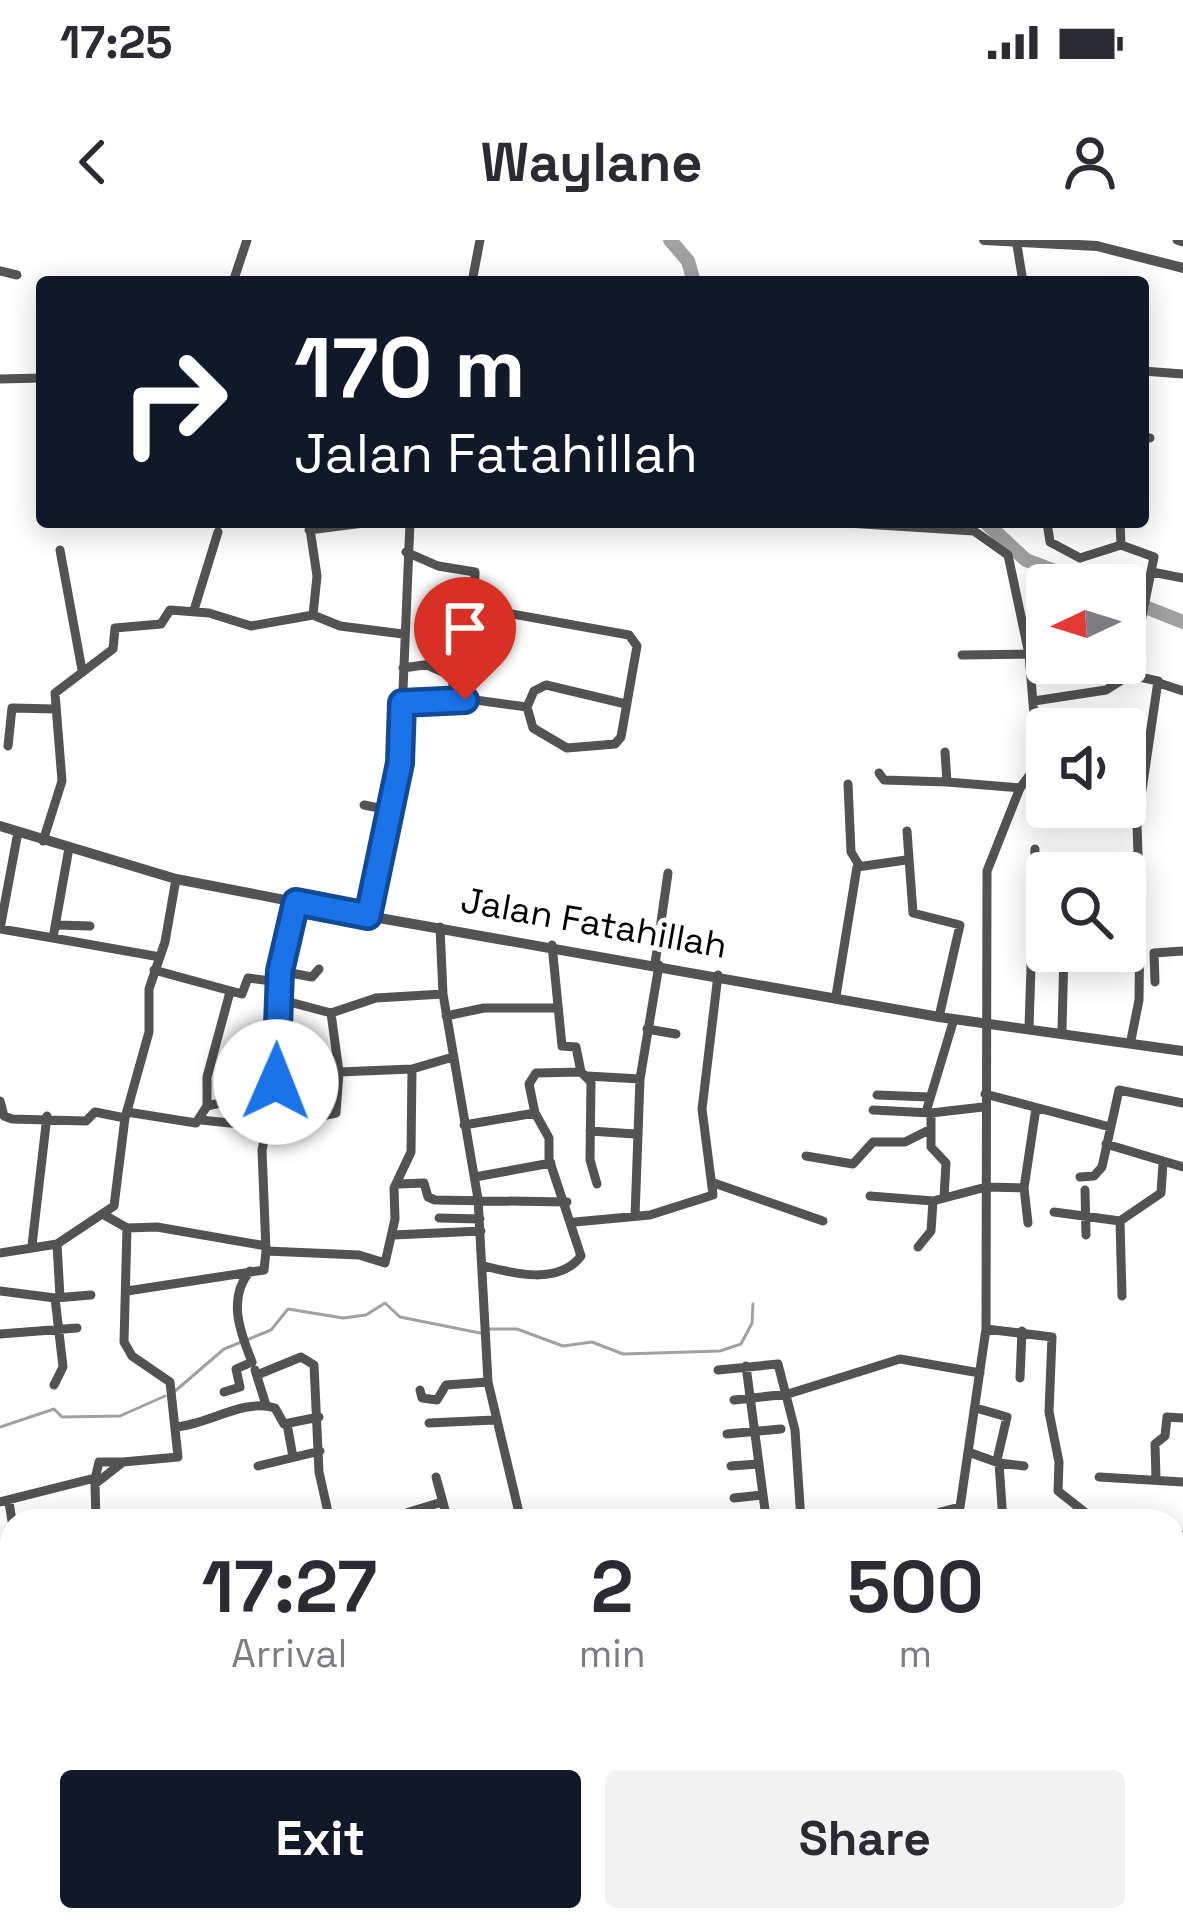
<!DOCTYPE html>
<style>
:root{--surface:#fff;--page:#f2f2f3;--text:#2b2b33;--muted:#7c7c81;--accent:#111827}
body{margin:0;font-family:"Space Grotesk",sans-serif;background:var(--page);color:var(--text);height:100vh;display:flex;flex-direction:column;font-size:45px;white-space:nowrap}
*{box-sizing:border-box;margin:0}
p{font-size:39px;color:var(--muted)}
.icon{flex:none;width:66px;height:66px;fill:none;stroke:currentColor;stroke-width:2;stroke-linecap:round;stroke-linejoin:round}
.map{position:relative;flex:1;overflow:hidden}
.details{position:absolute;left:0px;top:1269px;width:1185px;height:423px;display:flex;flex-direction:column;background:var(--surface);border-radius:36px 36px 0 0;box-shadow:0 6px 30px #0003}
.details>*{flex:none}
.guide{position:absolute;left:36px;top:36px;width:1113px;height:252px;border-radius:12px;box-shadow:0 6px 30px #0003;background:#111827;color:#fff;overflow:hidden}
.needle{width:78px;rotate:266deg}
.controls{position:absolute;left:1026px;top:324px;display:grid;gap:24px}
.controls a{display:grid;place-items:center;width:120px;height:120px;border-radius:12px;background:var(--surface);box-shadow:0 6px 30px #0003;font-size:60px}
.pin{position:absolute;display:grid;place-items:center;width:102px;height:102px;color:#fff;margin:-123px -51px;border-radius:50% 50% 50% 0;rotate:-45deg;box-shadow:0 0 12px #0007}
.pin .icon{rotate:45deg}
.me{position:absolute;width:132px;margin:-66px;rotate:1deg;stroke-linejoin:round;filter:drop-shadow(0 0 9px #0008)}
.turn{display:flex;align-items:center;gap:42px;height:252px;padding:0 60px;font-size:54px}
.turn .icon{width:156px;height:156px;stroke-width:2.5}
.turn b{display:block;font-size:84px;line-height:102px}
.eta{display:flex;justify-content:space-evenly;align-items:center;height:204px;text-align:center}
.eta b{font-size:72px;font-weight:700;line-height:84px}
.primary-button{display:flex;gap:24px;margin-top:auto;padding:24px 60px}
.primary-button a{flex:1;height:138px;border-radius:12px;background:var(--accent);color:#fff;font-size:48px;font-weight:700;line-height:138px;text-align:center}
.primary-button a+a{background:var(--page);color:var(--text)}
.status{display:flex;justify-content:space-between;align-items:center;height:84px;padding:0 60px;background:var(--surface);direction:ltr}
.status svg{height:33px;fill:currentColor}
header{display:flex;justify-content:space-between;align-items:center;height:156px;padding:0 60px;background:var(--surface);font-size:54px;font-weight:700}
.map>svg:first-child{display:block}
</style>
<div class="status"><b>17:25</b><svg viewBox="0 0 49 12"><path d="M0 12V9h3v3zM5 12V6h3v6zM10 12V3h3v9zM15 12V0h3v12zM26 1h20v11H26zM47 4h2v5h-2z"/></svg></div>
<header><svg class="icon" aria-label="back" viewBox="0 0 24 24"><path d="M15 5l-7 7 7 7"/></svg>Waylane<svg class="icon" aria-label="person" viewBox="0 0 24 24"><circle cx="12" cy="8" r="4"/><path d="M4 21q1-7 8-7t8 7"/></svg></header>
<div class="map">
<svg width="1183" height="1691" viewBox="0 0 1183 1691">
<rect width="100%" height="100%" fill="#fff"/>
<g fill="none" stroke-linecap="round" stroke-linejoin="round">
<path stroke="#a1a1a1" stroke-width="3" d="M489 1089H517L563 1106 592 1102 623 1114 720 1111 741 1104 752 1083 753 1064
M174 1152 224 1109 271 1090 288 1069 343 1078 366 1075 385 1063 400 1077 480 1093
M0 1187 54 1169 62 1177 120 1176 165 1156
M0 1497 12 1506
M393 1691 394 1680"/>
<path stroke="#a1a1a1" stroke-width="14" d="M670 0 688 21 694 42
M985 282 1026 320 1092 345
M1125 359 1183 382"/>
<path stroke="#535353" stroke-width="9" d="M1177 0 1183 2
M1017 5 1023 42
M0 31 17 35
M233 42 247 0
M472 42 480 0
M1143 131 1183 134
M0 139 42 138
M1143 197 1150 198
M831 282 974 291 1008 315 1029 414 1038 524 1020 548 987 631 986 1089 960 1267 940 1272 937 1281
M1047 282 1050 302 1080 318 1121 305 1154 317 1130 435
M1120 282 1121 305
M309 290 371 282
M60 310 82 430
M406 312 438 326 475 332 474 370
M1152 332 1183 338
M194 370 218 292
M313 375 340 386 403 394
M962 415 1029 414
M429 426 451 436 457 462
M1159 443 1183 451
M1034 461 1106 450 1130 435 1158 441 1137 584 1140 677 1125 674
M402 463 453 465 468 459 527 467 533 488 567 508 615 504 621 497 637 406 629 395 479 368 452 421 403 428
M527 467 534 451 546 445 626 464
M8 506 12 468 55 469
M945 512 947 542 1020 548
M879 533 884 540 947 542
M848 544 851 612 859 625
M364 565 389 570
M907 591 913 673 960 685 939 777
M43 601 62 541 55 453 113 409 115 388 161 384 170 370 209 373 251 386 313 375 317 336 309 282
M69 608 53 698 160 717
M368 676 400 522 410 282
M58 685 90 686
M440 687 443 754 478 959 488 1142 521 1281
M0 689 18 592
M1 689 53 698
M552 705 562 806 576 807 581 832 591 842 590 920 597 944
M655 724 668 633
M154 730 242 754 248 738 279 742
M280 731 312 737 319 729
M1155 742 1154 713 1183 711
M836 756 857 627 906 620
M278 759 331 773 339 832 412 829 411 912 394 948 395 979 385 1023 359 1015 266 1011 262 910 275 851 280 731 296 662
M331 773 376 758 443 754
M446 776 484 768H558
M1029 787 1035 609
M647 789 676 794
M1062 790 1064 711
M1131 800 1139 760 1140 677
M412 829 453 817
M587 836 640 839
M985 854 1110 887
M877 855 929 857
M0 861 4 876 12 879 86 881 95 872 125 878
M207 866V837L230 752
M873 870 931 873
M127 872 196 883 207 866 275 851
M926 872 954 779
M201 880 269 887 336 873 339 832 277 831
M464 885 535 873 529 844 536 833 581 832
M931 889V907L946 923 944 957
M590 891 635 894
M1106 904 1183 927
M806 916 853 924 873 902H905L931 889V873L983 867
M475 937 551 923
M1080 937 1094 936 1102 927 1119 850 1183 863
M714 943 823 981
M399 944 424 943 428 957 435 960 567 962
M1024 948 1028 983
M1085 950 1086 995
M870 956 933 961 986 947 1024 948 1036 868
M1054 972 1120 981
M106 976 127 988 157 987 266 1006
M635 976 640 839 659 725
M439 978 480 979
M575 982 650 975 713 955 702 869 718 735
M393 995 481 991
M57 1004 60 1057
M32 1005 47 876
M918 1007 931 991 933 961
M0 1013 57 1004 114 966 125 878 149 792V749L165 702 176 639
M484 1026C515 1034 559 1045 581 1016L549 919V898L535 873
M0 1051 55 1058
M127 1051 264 1030 266 1011
M1122 1056 1120 981 1161 953 1163 923
M986 1089 1052 1097 1049 1172 1059 1222 1058 1251 1096 1281
M0 1094 77 1088
M746 1126 765 1270
M255 1130 266 1165
M718 1130 778 1124 795 1190 801 1281
M257 1135 301 1117 314 1125 319 1232 330 1281
M1020 1138 1022 1091
M54 1145 63 1127 55 1058 91 1055
M420 1150 422 1158 437 1160 446 1145 488 1142
M224 1152 240 1147 236 1129 252 1122C240 1092 227 1058 250 1031
M734 1160 788 1154 900 1119 980 1133
M976 1168 1007 1177 997 1220
M429 1183 494 1180
M287 1184 293 1217
M175 1187C208 1185 243 1158 275 1168L284 1184 319 1177
M727 1194 781 1189
M971 1213 999 1223 1003 1281
M999 1223 1024 1226
M258 1226 320 1211
M731 1226 758 1224
M436 1237 448 1281
M1099 1237 1183 1242
M1156 1238 1155 1204 1165 1196 1167 1177 1183 1178
M95 1239 99 1222H123
M734 1258 762 1255
M0 1262 95 1238
M9 1262 12 1281
M409 1272 442 1262
M96 1281 95 1244 123 1222 178 1217 170 1142 132 1116 124 1102 127 988
M1173 1294 1183 1295
M0 1378H12
M1173 1392 1183 1393
M0 1505 12 1514
M1173 1547 1183 1549
M230 1680 244 1691
M400 1680V1691
M583 1680 584 1691
M722 1680 723 1691
M1063 1680V1691
M0 1682 83 1691
M972 1691 983 1680"/>
<path stroke="#535353" stroke-width="10" d="M984 0 1097 6 1183 28
M0 586 176 639 368 676 939 777 1183 811"/>
</g>
<g fill="none" stroke-linecap="round" stroke-linejoin="round">
<g stroke="#114b97" stroke-width="30">
<path id="route" d="M276 842 280 731 296 662 368 676 400 523 402 463 465 460"/>
</g>
<use href="#route" stroke="#1a73e8" stroke-width="21"/>
</g>
<g text-anchor="middle" dominant-baseline="central" stroke-width="10" stroke-linejoin="round" paint-order="stroke">
<g font-size="36" fill="#000" stroke="#fff">
<text transform="translate(594 683) rotate(10)">Jalan Fatahillah</text>
</g>
</g>
</svg>
<div class="controls">
<a><svg class="needle" viewBox="-14 -14 28 28"><path d="M0-13l5 13h-10z" fill="#e53935"/><path d="M0 13l5-13h-10z" fill="#7c7c81"/></svg></a>
<a><svg class="icon" aria-label="sound" viewBox="0 0 24 24"><path d="M4 9h4l5-4v14l-5-4H4zM17 9q2 3 0 6"/></svg></a>
<a><svg class="icon" aria-label="search" viewBox="0 0 24 24"><circle cx="10" cy="10" r="6"/><path d="M15 15l6 6"/></svg></a>
</div>
<div class="pin" style="left:465px;top:460px;background:#d93025"><svg class="icon" aria-label="arrive" viewBox="0 0 24 24"><path d="M6 21V4h12l-3 4 3 4H6"/></svg></div>
<svg class="me" style="left:276px;top:842px" viewBox="-20 -20 40 40"><circle r="19" fill="#fff"/><path d="M0-13L10 11 0 6-10 11z" fill="#1a73e8"/></svg>
<div class="guide">
<div class="turn"><svg class="icon" aria-label="right" viewBox="0 0 24 24"><path d="M7 20v-9h11M14 6l5 5-5 5"/></svg><div><b>170 m</b>Jalan Fatahillah</div></div>
</div>
<section class="details">
<div class="eta">
<div><b>17:27</b><p>Arrival</p></div>
<div><b>2</b><p>min</p></div>
<div><b>500</b><p>m</p></div>
</div>
<div class="primary-button"><a>Exit</a><a>Share</a></div>
</section>
</div>
